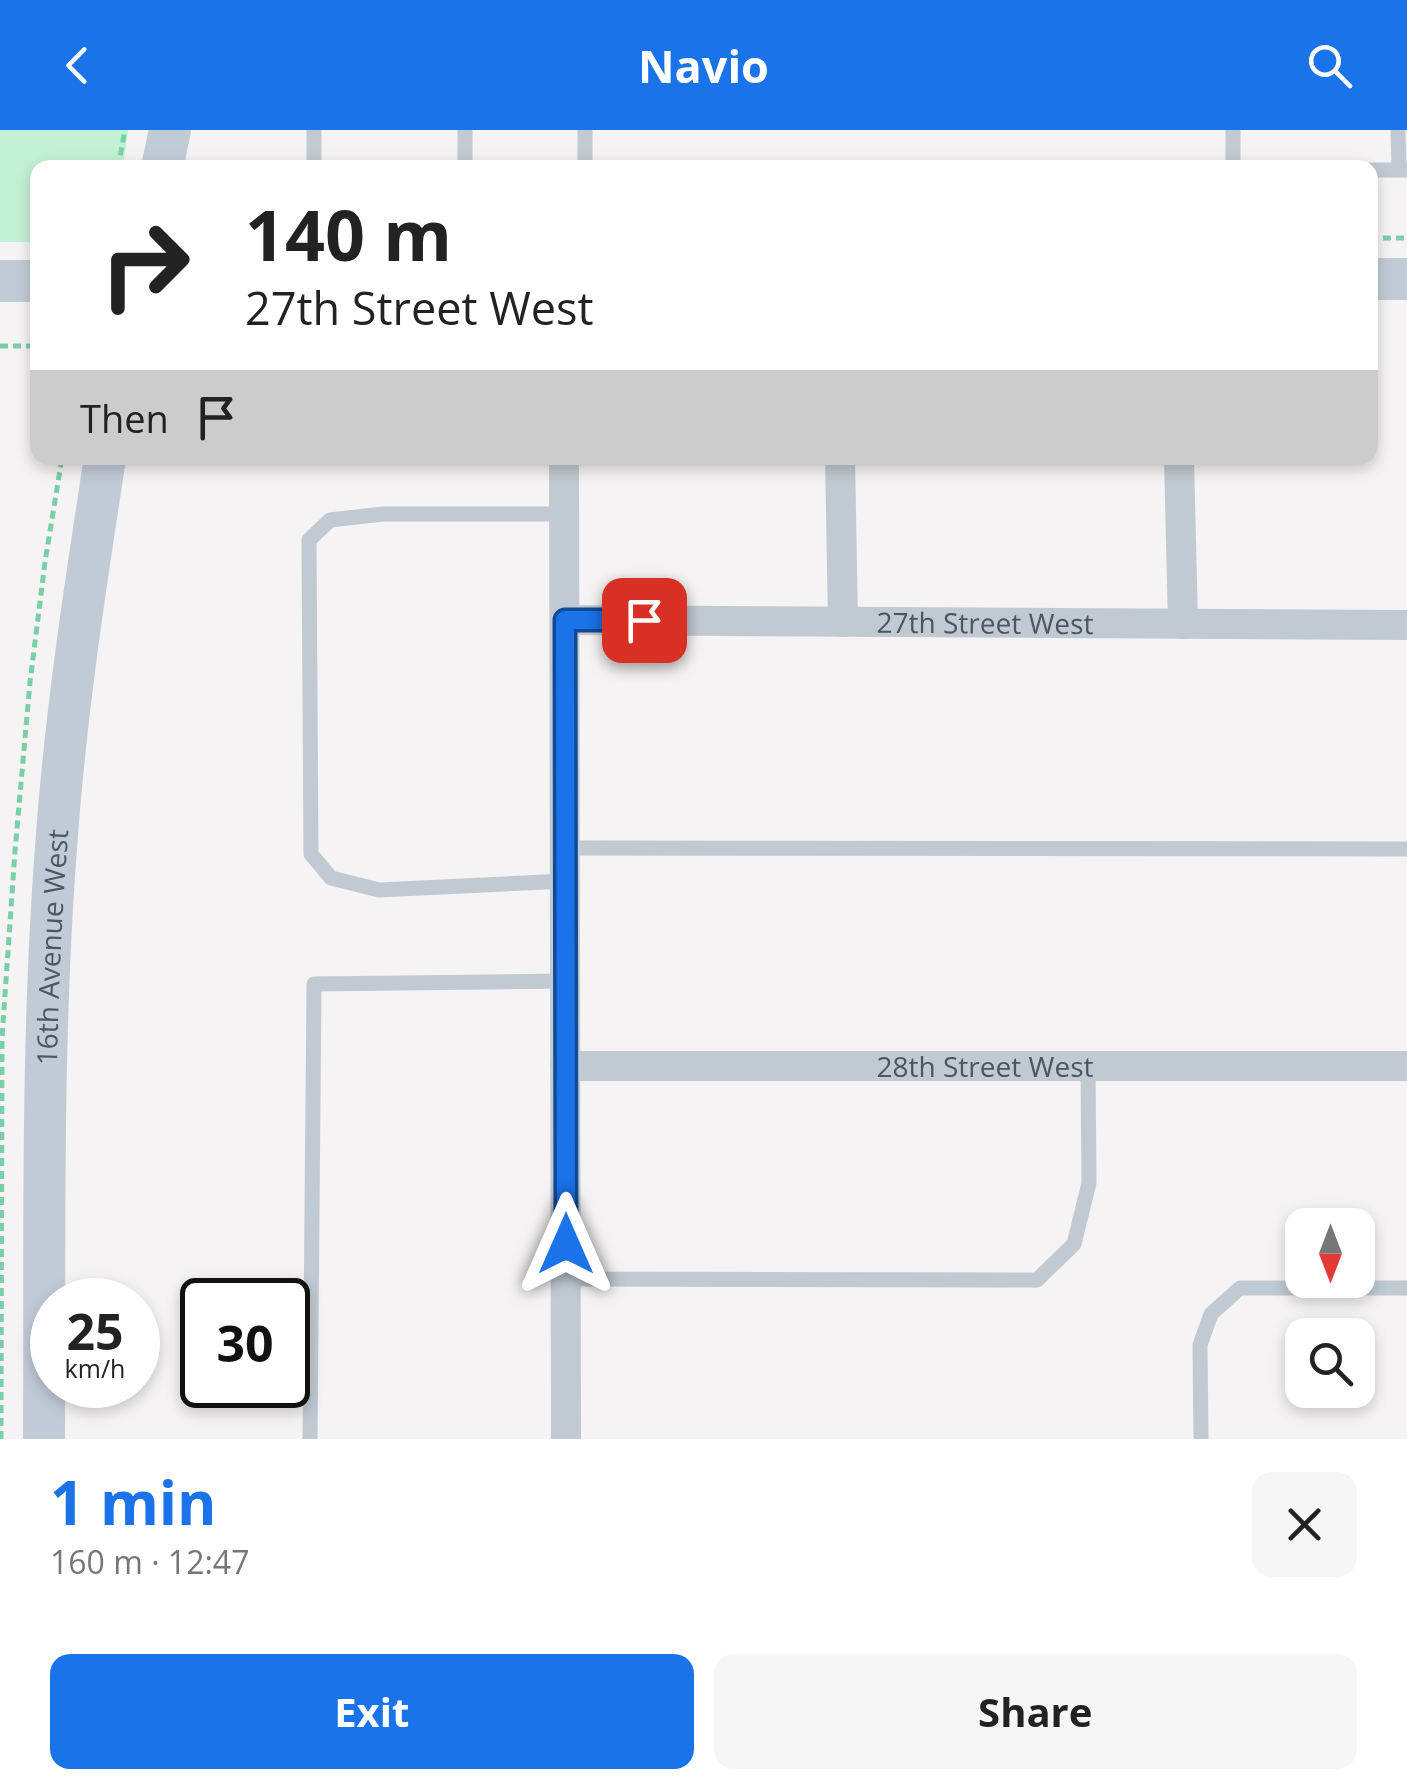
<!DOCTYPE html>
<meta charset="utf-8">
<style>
:root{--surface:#fff;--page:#f6f6f6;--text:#222;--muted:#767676;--accent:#1a73e8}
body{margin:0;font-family:"Open Sans",sans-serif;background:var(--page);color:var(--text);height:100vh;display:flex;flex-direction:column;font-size:38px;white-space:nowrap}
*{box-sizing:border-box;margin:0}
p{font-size:32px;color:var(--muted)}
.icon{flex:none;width:55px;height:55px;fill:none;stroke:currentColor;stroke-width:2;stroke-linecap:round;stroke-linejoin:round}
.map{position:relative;height:1309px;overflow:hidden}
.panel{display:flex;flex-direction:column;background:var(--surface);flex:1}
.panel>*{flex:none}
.hud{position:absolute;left:30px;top:30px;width:1348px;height:305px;border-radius:20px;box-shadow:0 5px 15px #0003;background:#fff;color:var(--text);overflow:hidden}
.needle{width:65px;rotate:180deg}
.fabs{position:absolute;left:1285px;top:1078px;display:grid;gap:20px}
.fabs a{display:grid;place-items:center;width:90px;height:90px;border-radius:20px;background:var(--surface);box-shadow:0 5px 15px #0003;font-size:50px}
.speed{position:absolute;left:30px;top:1148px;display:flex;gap:20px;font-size:50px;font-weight:700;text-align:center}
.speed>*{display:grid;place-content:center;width:130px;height:130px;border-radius:50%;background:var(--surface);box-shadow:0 5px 15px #0003;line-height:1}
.speed small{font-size:25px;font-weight:400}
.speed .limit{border:5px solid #111;border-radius:15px;background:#fff;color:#111}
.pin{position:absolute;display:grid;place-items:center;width:85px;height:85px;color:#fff;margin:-42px;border-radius:20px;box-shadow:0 5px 15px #0006}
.me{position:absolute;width:110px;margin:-55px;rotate:0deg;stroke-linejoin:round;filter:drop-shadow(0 0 8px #0008)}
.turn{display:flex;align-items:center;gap:35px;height:210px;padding:0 50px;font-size:45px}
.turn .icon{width:130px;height:130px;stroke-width:2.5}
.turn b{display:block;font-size:70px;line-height:85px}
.then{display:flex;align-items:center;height:95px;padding:0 50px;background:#0003;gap:20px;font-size:38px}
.round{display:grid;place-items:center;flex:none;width:105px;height:105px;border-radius:20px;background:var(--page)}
.head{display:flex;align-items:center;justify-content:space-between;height:170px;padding:0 50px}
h1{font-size:60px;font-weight:700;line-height:75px;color:var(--accent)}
.action{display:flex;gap:20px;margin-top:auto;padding:20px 50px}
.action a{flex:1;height:115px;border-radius:20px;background:var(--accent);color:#fff;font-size:40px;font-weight:700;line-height:115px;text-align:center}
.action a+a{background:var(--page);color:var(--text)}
header{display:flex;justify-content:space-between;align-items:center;height:130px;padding:0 50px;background:var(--accent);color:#fff;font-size:45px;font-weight:700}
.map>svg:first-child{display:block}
</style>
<header><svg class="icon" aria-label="back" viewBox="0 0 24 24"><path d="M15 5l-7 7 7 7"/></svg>Navio<svg class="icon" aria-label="search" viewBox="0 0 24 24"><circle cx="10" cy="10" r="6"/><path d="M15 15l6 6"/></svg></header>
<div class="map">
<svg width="1407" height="1309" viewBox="0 0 1407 1309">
<rect width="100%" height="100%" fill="#f5f3f3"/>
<path fill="#c3f1d5" d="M0 0H128L123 37 38 38 37 112H0Z"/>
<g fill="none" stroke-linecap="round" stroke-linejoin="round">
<path stroke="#7ad0a6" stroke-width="5" stroke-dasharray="8 5" stroke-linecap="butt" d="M118 38 125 0
M1370 108H1407
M0 216H38
M1 1309 2 908 15 721 30 552 45 432 62 328"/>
<path stroke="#c1cad2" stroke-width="15" d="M585 0V38
M1233 0V38
M1398 0 1399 40
M314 38V0
M465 38V0
M1370 40H1407
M564 384H383L330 390 309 410 311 724 331 748 379 760 565 751
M565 718 1407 719
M566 1149 1037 1150 1074 1114 1089 1053 1088 936
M310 1309 314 854 565 851
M1201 1309 1200 1215 1211 1184 1240 1158H1407"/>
<g stroke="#c1cad2" stroke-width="30">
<path d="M564 328 566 1309"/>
<path d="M840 328 843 492"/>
<path d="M1179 328 1183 494"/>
<path id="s1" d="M565 490 1407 495"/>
<path id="s2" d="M565 936H1407"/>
</g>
<g stroke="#c1cbd6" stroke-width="42">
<path d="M162 38 170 0"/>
<path d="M1370 149H1407"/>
<path d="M0 151H38"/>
<path id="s3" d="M44 1309C45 1112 41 915 56 718 65 587 85 457 105 328"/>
</g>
</g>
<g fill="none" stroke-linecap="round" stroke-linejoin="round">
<g stroke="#114b97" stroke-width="25">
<path id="route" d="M566 1114 565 490H644"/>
</g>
<use href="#route" stroke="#1a73e8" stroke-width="18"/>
</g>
<g text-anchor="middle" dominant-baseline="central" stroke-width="8" stroke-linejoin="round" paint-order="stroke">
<g font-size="28" fill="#4a5661" stroke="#fff">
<text stroke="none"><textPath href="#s1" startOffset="420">27th Street West</textPath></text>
<text stroke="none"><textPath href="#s3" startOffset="492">16th Avenue West</textPath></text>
<text stroke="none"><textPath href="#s2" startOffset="420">28th Street West</textPath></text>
</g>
</g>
</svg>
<div class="fabs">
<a><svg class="needle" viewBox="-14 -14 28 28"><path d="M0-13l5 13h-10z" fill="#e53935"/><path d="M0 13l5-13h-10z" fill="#767676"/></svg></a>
<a><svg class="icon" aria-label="search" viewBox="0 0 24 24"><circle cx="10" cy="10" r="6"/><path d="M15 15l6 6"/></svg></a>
</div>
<div class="speed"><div>25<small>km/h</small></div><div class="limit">30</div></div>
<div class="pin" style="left:644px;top:490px;background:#d93025"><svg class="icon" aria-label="arrive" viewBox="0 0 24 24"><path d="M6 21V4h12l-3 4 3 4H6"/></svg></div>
<svg class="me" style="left:566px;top:1114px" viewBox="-20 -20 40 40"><path d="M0-17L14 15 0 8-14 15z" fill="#1a73e8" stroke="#fff" stroke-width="4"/></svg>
<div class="hud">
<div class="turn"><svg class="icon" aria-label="right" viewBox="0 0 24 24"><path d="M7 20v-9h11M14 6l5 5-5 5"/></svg><div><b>140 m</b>27th Street West</div></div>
<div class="then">Then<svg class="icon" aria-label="arrive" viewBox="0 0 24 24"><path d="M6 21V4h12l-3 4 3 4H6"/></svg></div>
</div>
</div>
<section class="panel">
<div class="head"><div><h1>1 min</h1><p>160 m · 12:47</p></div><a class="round"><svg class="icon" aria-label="close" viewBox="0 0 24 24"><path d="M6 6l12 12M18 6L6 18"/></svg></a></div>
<div class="action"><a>Exit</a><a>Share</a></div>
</section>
